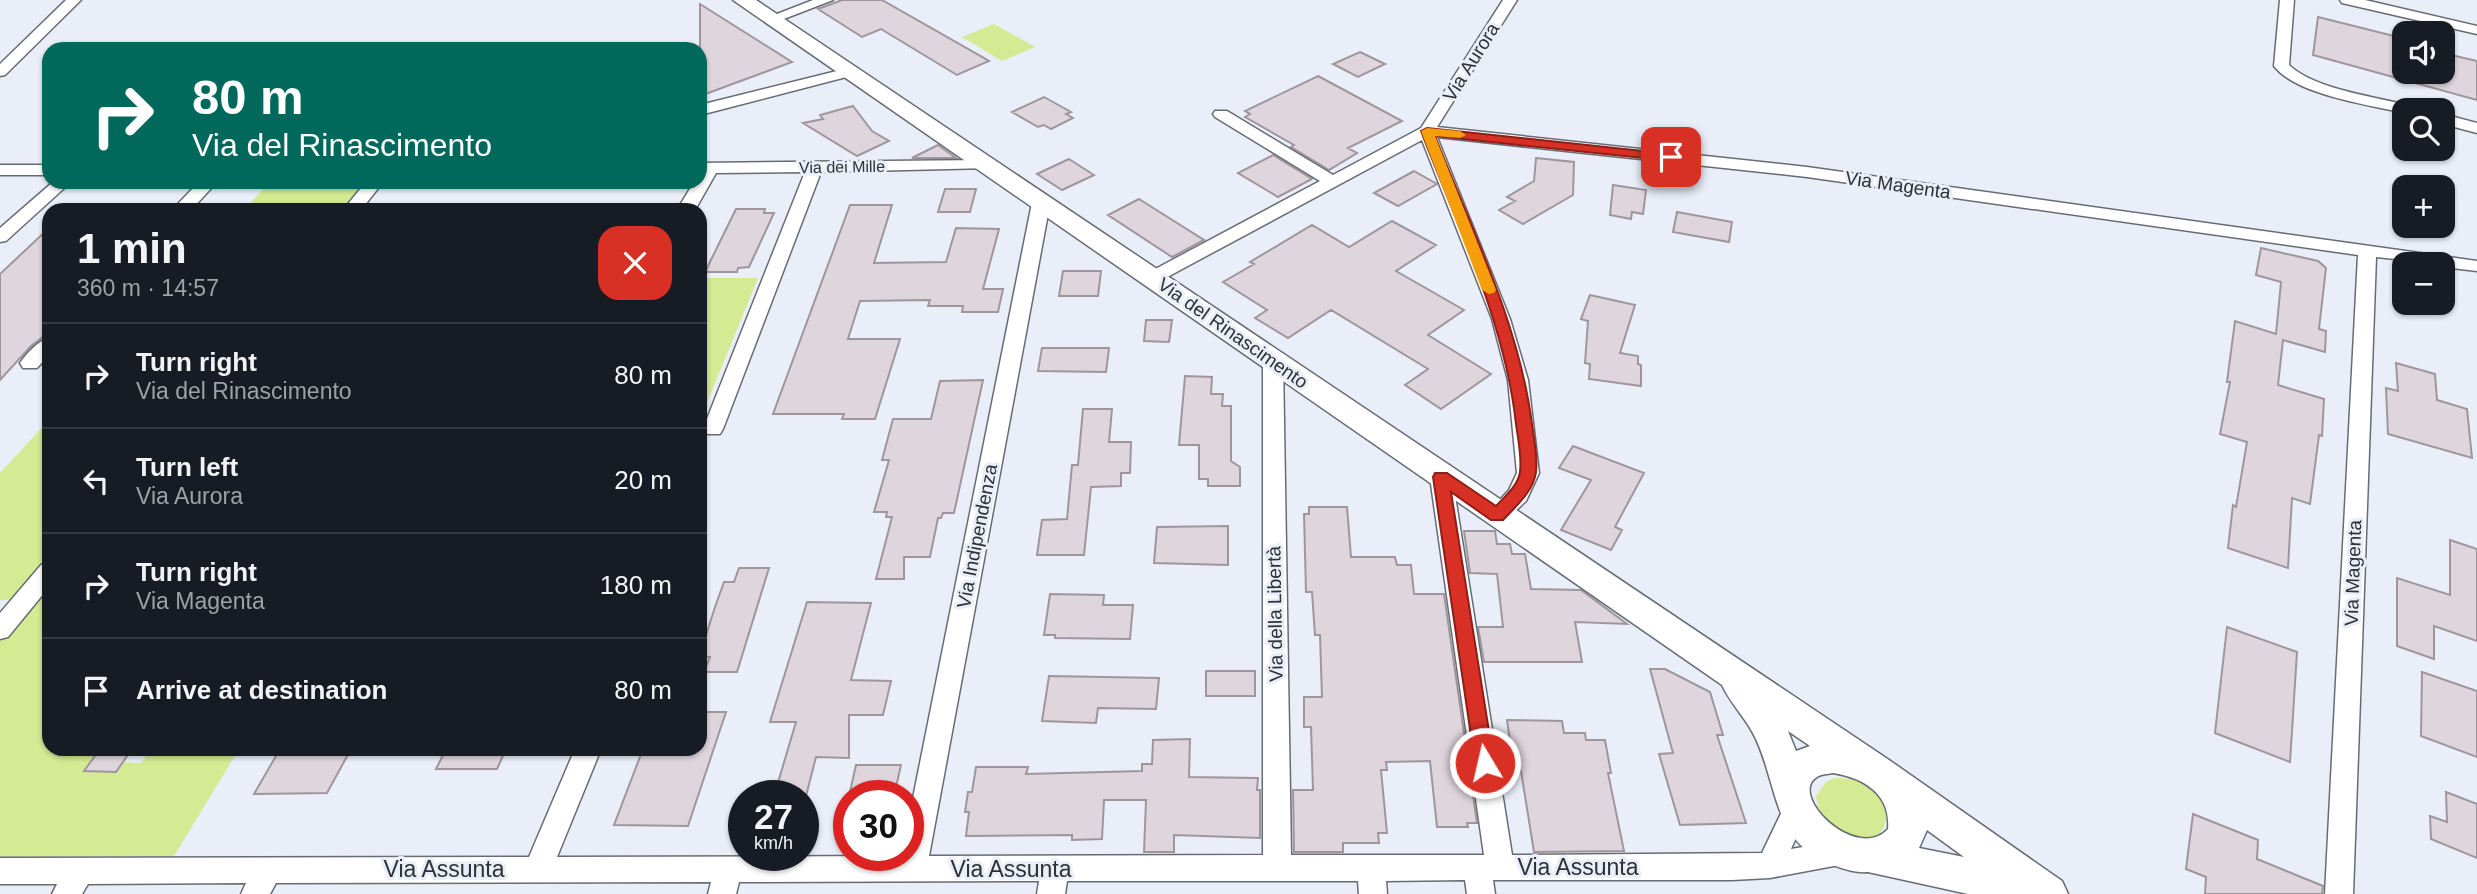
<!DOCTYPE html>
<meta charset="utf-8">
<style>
:root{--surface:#171b24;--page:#20242c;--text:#f1f3f6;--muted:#9ea1a6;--line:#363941}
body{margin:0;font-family:Helvetica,sans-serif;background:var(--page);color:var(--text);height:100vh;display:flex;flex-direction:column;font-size:26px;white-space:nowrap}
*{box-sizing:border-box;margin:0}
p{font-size:23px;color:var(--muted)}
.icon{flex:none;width:38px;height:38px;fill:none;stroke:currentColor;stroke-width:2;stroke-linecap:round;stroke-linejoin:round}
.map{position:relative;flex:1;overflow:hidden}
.sheet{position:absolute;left:42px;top:203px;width:665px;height:553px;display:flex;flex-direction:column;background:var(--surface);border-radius:21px;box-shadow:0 2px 5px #0004}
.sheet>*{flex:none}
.guide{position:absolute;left:42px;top:42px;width:665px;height:147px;border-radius:21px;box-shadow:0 2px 5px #0004;background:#00695c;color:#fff;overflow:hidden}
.buttons{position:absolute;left:2392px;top:21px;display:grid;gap:14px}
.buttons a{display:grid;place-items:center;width:63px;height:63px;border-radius:14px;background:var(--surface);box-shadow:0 2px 5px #0004;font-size:35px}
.speed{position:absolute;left:728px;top:780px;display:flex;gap:14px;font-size:35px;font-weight:700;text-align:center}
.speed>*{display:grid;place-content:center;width:91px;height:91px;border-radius:50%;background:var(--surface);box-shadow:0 2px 5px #0004;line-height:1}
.speed small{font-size:18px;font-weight:400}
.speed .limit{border:10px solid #d22;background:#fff;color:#111}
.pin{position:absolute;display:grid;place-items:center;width:60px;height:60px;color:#fff;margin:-30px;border-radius:14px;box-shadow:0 4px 10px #0006}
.me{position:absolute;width:77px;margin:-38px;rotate:351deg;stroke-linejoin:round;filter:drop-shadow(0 0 5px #0008)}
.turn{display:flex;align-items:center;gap:24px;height:147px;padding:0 35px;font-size:32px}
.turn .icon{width:91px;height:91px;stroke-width:2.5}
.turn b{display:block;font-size:49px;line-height:60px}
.round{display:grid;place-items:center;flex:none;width:74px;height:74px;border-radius:21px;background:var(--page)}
.summary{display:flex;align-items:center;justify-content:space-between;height:119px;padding:0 35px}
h1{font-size:42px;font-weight:700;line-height:52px}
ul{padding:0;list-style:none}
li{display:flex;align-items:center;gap:21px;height:105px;padding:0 35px;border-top:2px solid var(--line)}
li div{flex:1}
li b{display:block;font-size:26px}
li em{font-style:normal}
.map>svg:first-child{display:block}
</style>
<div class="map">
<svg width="2477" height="894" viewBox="0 0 2477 894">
<rect width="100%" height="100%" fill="#e9eef8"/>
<path fill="#d4ea93" d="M994 24 1035 47 1002 61 962 37Z
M270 182H383L361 210H244Z
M700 278H758L700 420Z
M49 420V749H106H100L84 771 122 762 141 763 151 749H239L174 856 0 857V619L15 600H0V473Z
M1834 778C1904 775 1901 865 1840 830 1825 822 1818 813 1816 796L1826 782Z"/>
<path fill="#ded5dd" stroke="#9f969d" stroke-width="2" d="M842 0H882L989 61 957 75 881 29 862 37 818 9Z
M700 4 792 62 700 96Z
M2318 17 2402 38 2400 72H2443V53L2477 61V100L2313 55Z
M1360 52 1385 64 1358 77 1333 64Z
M1318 76 1402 121 1348 148 1357 153 1329 170 1291 147 1294 145 1245 117 1250 114 1245 111Z
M1044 97 1071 112 1066 114 1073 118 1051 129 1044 125 1038 127 1012 112Z
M853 106 872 131 889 141 857 156 803 123 823 119 820 115Z
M938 145 956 158H912Z
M1273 155 1312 179 1278 197 1238 173Z
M1536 158 1574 162 1573 195 1523 224 1499 210 1515 201 1507 197 1534 181Z
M1069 159 1094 175 1062 190 1037 174Z
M1414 171 1437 184 1398 206 1374 193Z
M1613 185 1646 190 1643 214 1632 212 1631 219 1610 215Z
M945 189H976L970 212H938Z
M1139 199 1204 240 1172 257 1108 215Z
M850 205H892L874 263 946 262 956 228 999 229 983 289H1003L998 312H962L963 306H928L930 300 860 301 848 339H900L875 419H842L844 414H773Z
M736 209H765L764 213H774L749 267 738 268 737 272H705Z
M1677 212 1732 222 1729 242 1673 232Z
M1392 221 1436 245 1396 271 1464 310 1428 335 1491 374 1441 409 1405 385 1428 369 1331 310 1288 338 1255 318 1267 310 1223 282 1254 264 1250 262 1312 225 1349 247Z
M49 228V332L31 346 0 380V274Z
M2261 248 2318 261 2326 268 2319 329 2326 331 2325 352 2283 340 2278 385 2324 399 2322 436 2319 435 2310 504 2292 498 2288 568 2228 548 2233 505 2236 507 2247 442 2220 434 2230 382H2227L2235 321 2276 334 2281 282 2256 275Z
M1063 271H1101L1098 296H1059Z
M1590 295 1635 305 1620 353 1638 356V364L1641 365V386L1589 379 1590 364 1585 363 1588 321 1581 319Z
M1146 320H1172L1169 342 1144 341Z
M1042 348H1109L1106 372 1038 371Z
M2396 363 2435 374 2437 400 2467 409 2472 458 2388 434 2386 388 2398 391Z
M1185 376 1212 377 1211 394H1223L1222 406H1231V461L1240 467V486H1208V479H1199V445H1179Z
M983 380 954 513H943L941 518H938L930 557H904V579H876L892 517H886L887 512H874L889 460H882L893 419H931L940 381Z
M1083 409H1112L1109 442H1131L1130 473H1121V486L1091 487 1084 555H1037L1042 520 1067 519 1072 465H1078Z
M1573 446 1644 473 1615 527 1622 530 1611 550 1561 530 1591 480 1559 468Z
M1309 507H1347L1351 557H1395L1397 565H1411L1414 594H1444L1477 823H1467L1468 827H1437L1430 761 1386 762 1387 770H1381L1387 833H1378L1379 843H1343V852H1294L1293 790H1313L1311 727H1304V697H1322L1320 635H1315L1312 592H1306L1304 514H1309Z
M1228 526V565L1154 563 1157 527Z
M1464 531H1495L1497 544H1510L1512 554H1525L1531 589 1581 590 1627 624 1575 622 1582 662H1484L1478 627H1503L1497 574 1470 573Z
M2450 540 2477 549V641L2434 626V659L2397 646V578L2450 595Z
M739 568H769L737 672H704L710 657H700V654L715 607 724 582H734Z
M1050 594 1104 595 1103 605H1133L1130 639 1055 638V635H1044Z
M807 602 871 603 851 680 891 681 883 715H849V758L816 757 806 796H774L796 722H770Z
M2227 627 2297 652 2290 762 2215 733Z
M1650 669H1665L1710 692 1723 735H1717L1746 823 1680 825 1659 754 1673 753Z
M1206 671H1255V696H1206Z
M2422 672 2477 691V757L2421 736Z
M1049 676 1159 678 1156 709 1098 708 1096 723 1042 721Z
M700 712H726L688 826 614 825 643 749H700Z
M1507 720 1562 721 1564 733H1585L1586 740H1605L1611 773H1608L1624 851 1534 852 1521 771H1514Z
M1190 739 1189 777 1258 778 1257 790H1260V838L1174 835V852H1144L1146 800H1104L1102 839 1072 840V835L966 836 969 812H965L968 792H972L976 767H1028L1026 774 1142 771V764H1152L1153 740Z
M100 749H132L116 772 84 771Z
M280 749H351L327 793 254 794Z
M446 749H506L497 769H436Z
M856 765H901L894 796H849Z
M2446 792 2477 804V858L2431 839 2430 816 2447 822Z
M2193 814 2258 840 2257 859 2323 886 2322 894H2205L2206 877 2186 869Z"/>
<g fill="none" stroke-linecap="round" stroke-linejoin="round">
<g stroke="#676c74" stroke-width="3">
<path id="street" d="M66 0H81L5 75 0 76V64Z
M813 0H833L776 22H766L764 19Z
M1503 0H1517L1437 127 1807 167 2477 261V271L2443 267V264L2376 257 2353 894H2325L2358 255 1807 177 1437 137 1510 319 1528 380 1539 473 1526 501 1505 521 1497 523 1489 521 1486 515 1509 490 1517 473 1508 380 1492 319 1422 140 1158 282H1146L1143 278 1146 274 1320 181 1215 117 1213 114 1215 111H1227L1333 175 1421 128Z
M2280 0H2294L2289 65C2315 90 2381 98 2417 107L2419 110H2404V113C2369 105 2296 95 2274 66Z
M2340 0H2365L2477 26V34L2342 3Z
M849 68 856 72 854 75 700 115V105Z
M2443 114 2477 123V133L2443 124Z
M985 160 991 162 993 165 991 168 821 172 723 429 720 434H706L703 429 805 172 716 173 695 210H677L694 182H700V163Z
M0 165H49V175H0Z
M53 182H71L6 241 0 242V228Z
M199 182H217L191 210H172Z
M366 182H383L361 210H343Z
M1041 198 1050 203 929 856 1263 855V360L1266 356H1280L1283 360 1291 855H1484L1430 477 1433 472 1441 469 1449 472 1452 477 1512 855 1762 853 1786 803 1795 799 1804 803 1808 811 1791 849 1845 840 1855 844 1859 853 1855 862 1770 878 1732 880H1493L1495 894H1467L1465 880 1386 881 1387 894H1359L1358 881H1067L1065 894H1037L1039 881 739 882 736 894H708L711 882 276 883 270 894H241L246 883 88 884 82 894H52L57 884H0V858L529 857 575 749H601L557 857 908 856V823L1032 203Z
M49 338V355L37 368H23L20 363C27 353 38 341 49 338Z
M49 562V587L8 637 0 639V613L41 565Z"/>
</g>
<g stroke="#676c74" stroke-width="3">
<path id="secondary" d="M733 0H756L1889 760 2062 881 2068 894H1968L1868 872C1855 873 1843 869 1831 864 1772 843 1778 782 1754 735 1745 717 1730 703 1722 685ZM1788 731 1810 746 1796 751ZM1833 773C1864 778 1891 794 1888 829 1856 863 1787 795 1817 777 1821 774 1828 774 1833 773ZM1927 830 1964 857 1919 848Z"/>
</g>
<use href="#street" fill="#fff" fill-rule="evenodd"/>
<use href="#secondary" fill="#fff" fill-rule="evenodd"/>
</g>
<path fill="#d93025" stroke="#8d1f18" stroke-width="2" d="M1427 128 1671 154 1677 157 1671 161 1435 136C1472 230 1519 324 1532 424 1534 439 1538 457 1536 472 1533 492 1516 506 1503 520H1491L1451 492 1494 763 1492 769 1485 772 1478 769 1475 763 1433 477 1435 473H1447L1496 506C1505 496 1518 486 1520 472 1522 457 1518 439 1516 424 1505 322 1458 227 1421 131Z"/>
<path fill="#f59e0b" d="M1427 128 1460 131 1466 135 1460 138 1435 136 1496 290 1494 293 1489 294 1482 290 1421 131Z"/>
<g text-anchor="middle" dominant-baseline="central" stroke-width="6" stroke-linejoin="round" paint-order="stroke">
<g font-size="16" fill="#2f3135" stroke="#e9eef8">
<text transform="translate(842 167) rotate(-1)">Via dei Mille</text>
</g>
<g font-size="19" fill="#2f3135" stroke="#e9eef8">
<text transform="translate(1471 62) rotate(-58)">Via Aurora</text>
<text transform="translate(1898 185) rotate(8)">Via Magenta</text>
<text transform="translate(1233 333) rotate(35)">Via del Rinascimento</text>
<text transform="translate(977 536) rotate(-79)">Via Indipendenza</text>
<text transform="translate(2353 573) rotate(-88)">Via Magenta</text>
<text transform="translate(1275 614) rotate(-91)">Via della Libertà</text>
</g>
<g font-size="23" fill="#2f3135" stroke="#e9eef8">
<text x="1578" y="867">Via Assunta</text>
<text x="444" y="869">Via Assunta</text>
<text x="1011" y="869">Via Assunta</text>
</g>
</g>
</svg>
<div class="buttons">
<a><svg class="icon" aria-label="sound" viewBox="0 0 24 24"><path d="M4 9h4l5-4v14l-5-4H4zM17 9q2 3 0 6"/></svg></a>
<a><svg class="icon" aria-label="search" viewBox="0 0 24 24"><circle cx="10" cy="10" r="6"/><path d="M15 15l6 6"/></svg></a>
<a>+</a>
<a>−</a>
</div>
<div class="speed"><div>27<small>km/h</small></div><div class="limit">30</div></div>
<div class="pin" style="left:1671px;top:157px;background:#d93025"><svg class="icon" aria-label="arrive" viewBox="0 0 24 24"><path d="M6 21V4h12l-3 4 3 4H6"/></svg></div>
<svg class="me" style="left:1485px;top:763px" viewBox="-20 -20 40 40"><circle r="17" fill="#d93025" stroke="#fff" stroke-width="3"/><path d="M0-11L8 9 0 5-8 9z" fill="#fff"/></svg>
<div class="guide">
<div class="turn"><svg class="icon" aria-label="right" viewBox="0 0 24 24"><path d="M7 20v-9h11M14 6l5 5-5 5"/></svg><div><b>80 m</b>Via del Rinascimento</div></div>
</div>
<section class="sheet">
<div class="summary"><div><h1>1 min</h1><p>360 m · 14:57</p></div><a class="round" style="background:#d93025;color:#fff"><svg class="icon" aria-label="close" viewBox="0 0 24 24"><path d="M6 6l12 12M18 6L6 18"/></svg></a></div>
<ul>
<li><svg class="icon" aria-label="right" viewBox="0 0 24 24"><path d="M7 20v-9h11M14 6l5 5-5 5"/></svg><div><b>Turn right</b><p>Via del Rinascimento</p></div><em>80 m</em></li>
<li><svg class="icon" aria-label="left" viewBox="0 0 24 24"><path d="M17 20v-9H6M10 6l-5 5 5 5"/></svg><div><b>Turn left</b><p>Via Aurora</p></div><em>20 m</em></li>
<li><svg class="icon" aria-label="right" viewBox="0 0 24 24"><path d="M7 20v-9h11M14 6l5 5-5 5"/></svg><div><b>Turn right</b><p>Via Magenta</p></div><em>180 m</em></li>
<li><svg class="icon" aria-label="arrive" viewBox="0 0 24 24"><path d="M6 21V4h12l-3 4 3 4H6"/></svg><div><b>Arrive at destination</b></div><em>80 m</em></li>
</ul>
</section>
</div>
